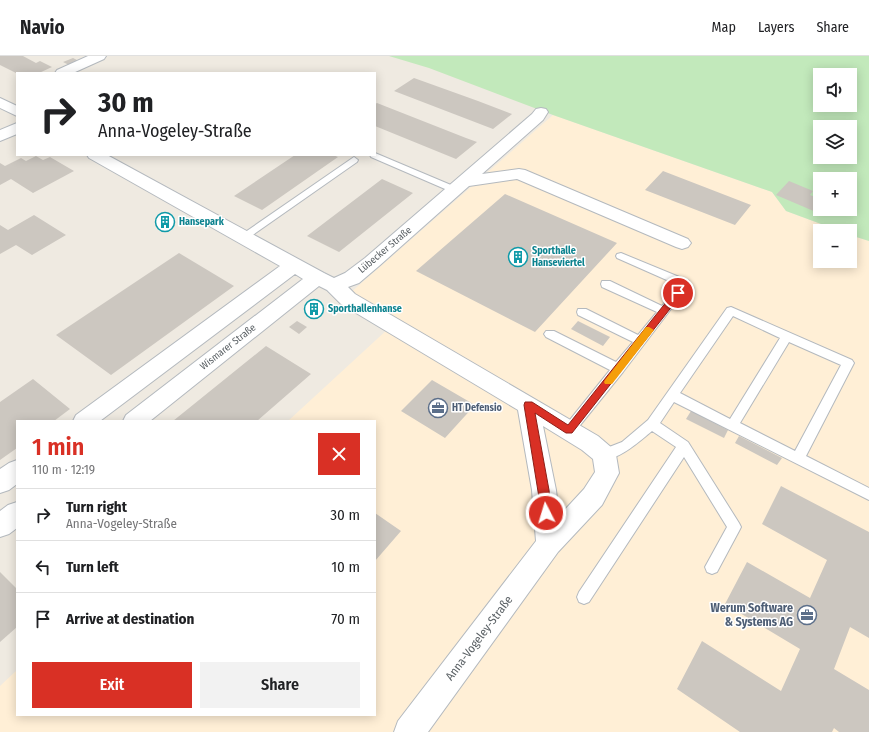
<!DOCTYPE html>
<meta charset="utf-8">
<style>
:root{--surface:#fff;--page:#f2f2f2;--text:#202124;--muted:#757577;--line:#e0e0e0;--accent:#d93025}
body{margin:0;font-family:"Fira Sans Condensed",sans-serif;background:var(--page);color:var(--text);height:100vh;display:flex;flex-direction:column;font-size:15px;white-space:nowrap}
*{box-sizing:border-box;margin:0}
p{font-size:13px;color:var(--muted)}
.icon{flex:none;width:22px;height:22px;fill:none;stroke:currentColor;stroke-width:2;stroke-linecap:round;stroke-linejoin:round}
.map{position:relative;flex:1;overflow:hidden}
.sheet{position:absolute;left:16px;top:364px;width:360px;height:296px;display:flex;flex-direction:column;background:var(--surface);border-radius:0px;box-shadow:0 2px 10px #0003}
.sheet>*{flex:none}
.banner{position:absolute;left:16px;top:16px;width:360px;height:84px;border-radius:0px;box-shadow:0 2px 10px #0003;background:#fff;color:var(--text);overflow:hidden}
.controls{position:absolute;left:813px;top:12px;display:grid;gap:8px}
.controls a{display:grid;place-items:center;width:44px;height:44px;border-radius:0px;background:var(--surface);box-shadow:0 2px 10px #0003;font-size:20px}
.pin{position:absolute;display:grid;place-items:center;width:34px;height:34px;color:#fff;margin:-17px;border:2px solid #fff;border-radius:50%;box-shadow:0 1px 4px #0007}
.me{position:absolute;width:44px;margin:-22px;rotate:355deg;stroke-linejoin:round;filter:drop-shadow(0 0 3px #0008)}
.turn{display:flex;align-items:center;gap:14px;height:84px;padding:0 16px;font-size:18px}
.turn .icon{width:52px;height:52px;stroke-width:2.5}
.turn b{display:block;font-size:28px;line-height:34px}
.round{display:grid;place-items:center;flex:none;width:42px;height:42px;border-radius:0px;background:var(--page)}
.head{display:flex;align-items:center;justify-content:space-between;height:68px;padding:0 16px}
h1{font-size:24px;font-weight:600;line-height:30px;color:var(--accent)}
.primary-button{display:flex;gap:8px;margin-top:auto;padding:8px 16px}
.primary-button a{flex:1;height:46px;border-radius:0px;background:var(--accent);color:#fff;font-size:16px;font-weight:600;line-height:46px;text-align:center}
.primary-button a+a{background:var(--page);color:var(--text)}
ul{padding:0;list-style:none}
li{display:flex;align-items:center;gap:12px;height:52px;padding:0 16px;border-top:1px solid var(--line)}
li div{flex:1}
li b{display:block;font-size:15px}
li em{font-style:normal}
header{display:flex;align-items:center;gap:24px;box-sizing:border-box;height:56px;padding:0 20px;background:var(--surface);border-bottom:1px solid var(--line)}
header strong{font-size:19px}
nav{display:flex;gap:22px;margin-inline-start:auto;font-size:14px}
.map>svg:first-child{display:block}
</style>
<header>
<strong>Navio</strong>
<nav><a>Map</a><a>Layers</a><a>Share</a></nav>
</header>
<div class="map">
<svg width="869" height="676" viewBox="0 0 869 676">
<rect width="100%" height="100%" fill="#efeae1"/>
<path fill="#ffefd6" d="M553 59 772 136 786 155 840 175H820V205H850V179L869 185V676H0V630L17 614V659H375V365H288L389 272 341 245Z"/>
<path fill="#c2e9bb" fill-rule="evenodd" d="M389 0H869V185L850 179V175H840L786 155 772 136 553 59 429 12ZM820 19H850V49H820ZM820 71H850V101H820ZM820 123H850V153H820Z"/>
<path fill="#ccc7c0" d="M0 0H23L36 7 40 5 52 11 39 17H16L0 9Z
M73 2 79 5 69 9 63 6Z
M414 22 478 45 512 58 493 73 394 35Z
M377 47 466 82 477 86 456 103 375 70V48Z
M295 99H333L338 101 262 154 234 140Z
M36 100 43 104 50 101 74 115 33 137 11 123 0 129V107L5 110 21 102 26 105Z
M663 115 751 149 735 169 645 134Z
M382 123 413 137 339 196 307 180Z
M789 125 813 135 810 139 820 143V153H827L823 159 776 139Z
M505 138 617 187 535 276 416 215Z
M34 159 66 179 32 199 16 189 0 198V169L8 174Z
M166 163 170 166 164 170 159 167Z
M179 197 234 230 111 319 56 279Z
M315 249 321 252 313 258 308 254Z
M297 265 307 271 299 278 289 271Z
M578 265 610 281 603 290 571 273Z
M266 290 311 318 257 365H173Z
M33 323 70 353 54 365H17V392L0 404V346Z
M432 324 475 349 445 382 401 355Z
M691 355 728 374 724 382 686 363Z
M739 380 782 402 777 409 735 387Z
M781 430 869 476V582L850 571 834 613 869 634V676H839L834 672 832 676H740L677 633 702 585 781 635 800 593 725 548 747 506 810 542 827 504 762 468Z
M375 457 401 475 375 505Z
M0 516 17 533V571L0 586Z"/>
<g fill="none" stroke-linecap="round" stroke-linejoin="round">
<g stroke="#b4b9be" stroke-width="2">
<path id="service" d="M375 97 458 132 460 134 455 137 452 136 371 101 370 99H375Z
M354 101 358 104 357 106 247 183H241L239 181 241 179Z
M621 197 689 225 690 228 623 316 573 378 569 379 565 378 563 374 565 370 610 314 546 281 544 278 546 275H554L616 306 633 286 578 259 577 256 578 253H586L638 279 657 256 602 231 601 228 602 225H610L662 250 678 229 617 202 616 200 617 198Z
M731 251 852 304 854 307 806 400 869 432V444L674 346 660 367 688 386 739 467 741 471 739 475 717 516 712 518 707 516 705 511 727 471 684 401 589 546 584 548 579 546 577 541 579 536 676 391 652 375C641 384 615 408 599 403L598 399 599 395 622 386 648 364 727 252ZM733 260 780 282 730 363 680 337ZM789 286 841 309 795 395 740 367Z"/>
</g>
<g stroke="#b4b9be" stroke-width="2">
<path id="minor" d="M88 0H106L104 3 73 17H55L57 14Z
M0 42 17 50V60L0 52Z
M541 52 546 53 548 56 543 64 482 118 519 113 525 114 688 183 691 187 688 191 682 193 676 191 517 123 469 130 379 210 359 227 348 231 355 238 598 380 612 392 616 399 619 417 602 449 558 496 428 676H394L398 665 536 485 532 434 518 354 341 248 327 234 319 230 150 365H123L126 359 303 223 295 218 100 365H73L76 359 280 210 89 102 87 99H107L324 217 334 222 345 217 365 202 532 58 536 53ZM543 370 582 394 593 403 595 416 584 433 559 460 556 434Z
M17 67V78L0 85V74Z
M17 404V428L9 434 0 437V413L9 407Z
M17 446V472L9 478 0 481V455L8 449Z"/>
</g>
<use href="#service" fill="#fff" fill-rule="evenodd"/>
<use href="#minor" fill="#fff" fill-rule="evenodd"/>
</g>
<path fill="#d93025" stroke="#8d1f18" d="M678 234 682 237 681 239 572 377H566L535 357 549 434 551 457 549 460 546 462 542 460 524 349 525 346H532L568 369 675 235Z"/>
<path fill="#f59e0b" d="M646 271H649L654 274 612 328H605L604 326 605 324Z"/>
<defs>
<g id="building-ring" transform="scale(1)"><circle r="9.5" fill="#fff" stroke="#0f9aa8" stroke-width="1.5"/><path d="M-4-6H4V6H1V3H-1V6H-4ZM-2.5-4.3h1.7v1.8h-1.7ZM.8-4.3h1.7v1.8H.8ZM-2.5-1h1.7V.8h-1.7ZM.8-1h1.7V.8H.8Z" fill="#0f9aa8"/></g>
<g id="office-ring" transform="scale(1)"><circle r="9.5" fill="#fff" stroke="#5c6f8a" stroke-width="1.5"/><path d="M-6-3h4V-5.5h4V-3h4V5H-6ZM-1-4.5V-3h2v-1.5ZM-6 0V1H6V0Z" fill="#5c6f8a"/></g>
</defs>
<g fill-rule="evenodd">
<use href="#building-ring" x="165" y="166"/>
<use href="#building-ring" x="518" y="201"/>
<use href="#building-ring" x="314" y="253"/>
<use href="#office-ring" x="438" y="352"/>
<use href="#office-ring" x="807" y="559"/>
</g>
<g text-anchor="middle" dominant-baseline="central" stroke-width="3" stroke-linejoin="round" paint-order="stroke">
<g font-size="10" font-weight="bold" fill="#0d838f" stroke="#fff" text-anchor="start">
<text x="179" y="166">Hansepark</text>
<text x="532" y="195">Sporthalle<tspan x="532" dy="12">Hanseviertel</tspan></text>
<text x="328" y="253">Sporthallenhanse</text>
</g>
<g font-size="10" fill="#5a6064" stroke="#fff">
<text transform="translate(385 194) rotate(-40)">Lübecker Straße</text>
<text transform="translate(228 291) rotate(-38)">Wismarer Straße</text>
</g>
<g font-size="10" font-weight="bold" fill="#4e5e75" stroke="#fff" text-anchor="start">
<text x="452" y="352">HT Defensio</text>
</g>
<g font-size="12" font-weight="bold" fill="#4e5e75" stroke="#fff" text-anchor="end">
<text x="793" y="552">Werum Software<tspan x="793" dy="14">&amp; Systems AG</tspan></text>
</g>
<g font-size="12" fill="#5a6064" stroke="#fff">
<text transform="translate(479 582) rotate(-53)">Anna-Vogeley-Straße</text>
</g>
</g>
</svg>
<div class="controls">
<a><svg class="icon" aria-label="sound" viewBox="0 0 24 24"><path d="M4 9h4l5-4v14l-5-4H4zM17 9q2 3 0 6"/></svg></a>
<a><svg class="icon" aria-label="layers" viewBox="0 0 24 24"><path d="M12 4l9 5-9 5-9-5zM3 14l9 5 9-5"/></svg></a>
<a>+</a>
<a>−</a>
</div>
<div class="pin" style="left:678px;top:237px;background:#d93025"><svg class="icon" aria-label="arrive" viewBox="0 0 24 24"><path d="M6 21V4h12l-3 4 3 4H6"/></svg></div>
<svg class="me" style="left:546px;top:457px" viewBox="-20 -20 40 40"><circle r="17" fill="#d93025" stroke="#fff" stroke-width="3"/><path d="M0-11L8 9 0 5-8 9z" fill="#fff"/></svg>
<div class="banner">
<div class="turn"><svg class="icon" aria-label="right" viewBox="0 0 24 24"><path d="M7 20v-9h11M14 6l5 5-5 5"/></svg><div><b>30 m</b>Anna-Vogeley-Straße</div></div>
</div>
<section class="sheet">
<div class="head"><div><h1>1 min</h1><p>110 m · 12:19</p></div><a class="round" style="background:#d93025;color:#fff"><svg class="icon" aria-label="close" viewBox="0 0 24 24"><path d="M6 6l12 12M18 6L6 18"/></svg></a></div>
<ul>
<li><svg class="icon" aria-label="right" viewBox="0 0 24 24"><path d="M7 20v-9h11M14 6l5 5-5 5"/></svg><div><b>Turn right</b><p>Anna-Vogeley-Straße</p></div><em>30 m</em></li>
<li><svg class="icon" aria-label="left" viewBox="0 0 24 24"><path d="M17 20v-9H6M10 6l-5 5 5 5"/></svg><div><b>Turn left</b></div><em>10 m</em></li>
<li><svg class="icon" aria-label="arrive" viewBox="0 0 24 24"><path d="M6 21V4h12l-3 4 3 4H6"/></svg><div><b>Arrive at destination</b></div><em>70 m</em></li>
</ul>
<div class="primary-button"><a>Exit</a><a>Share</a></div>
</section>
</div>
